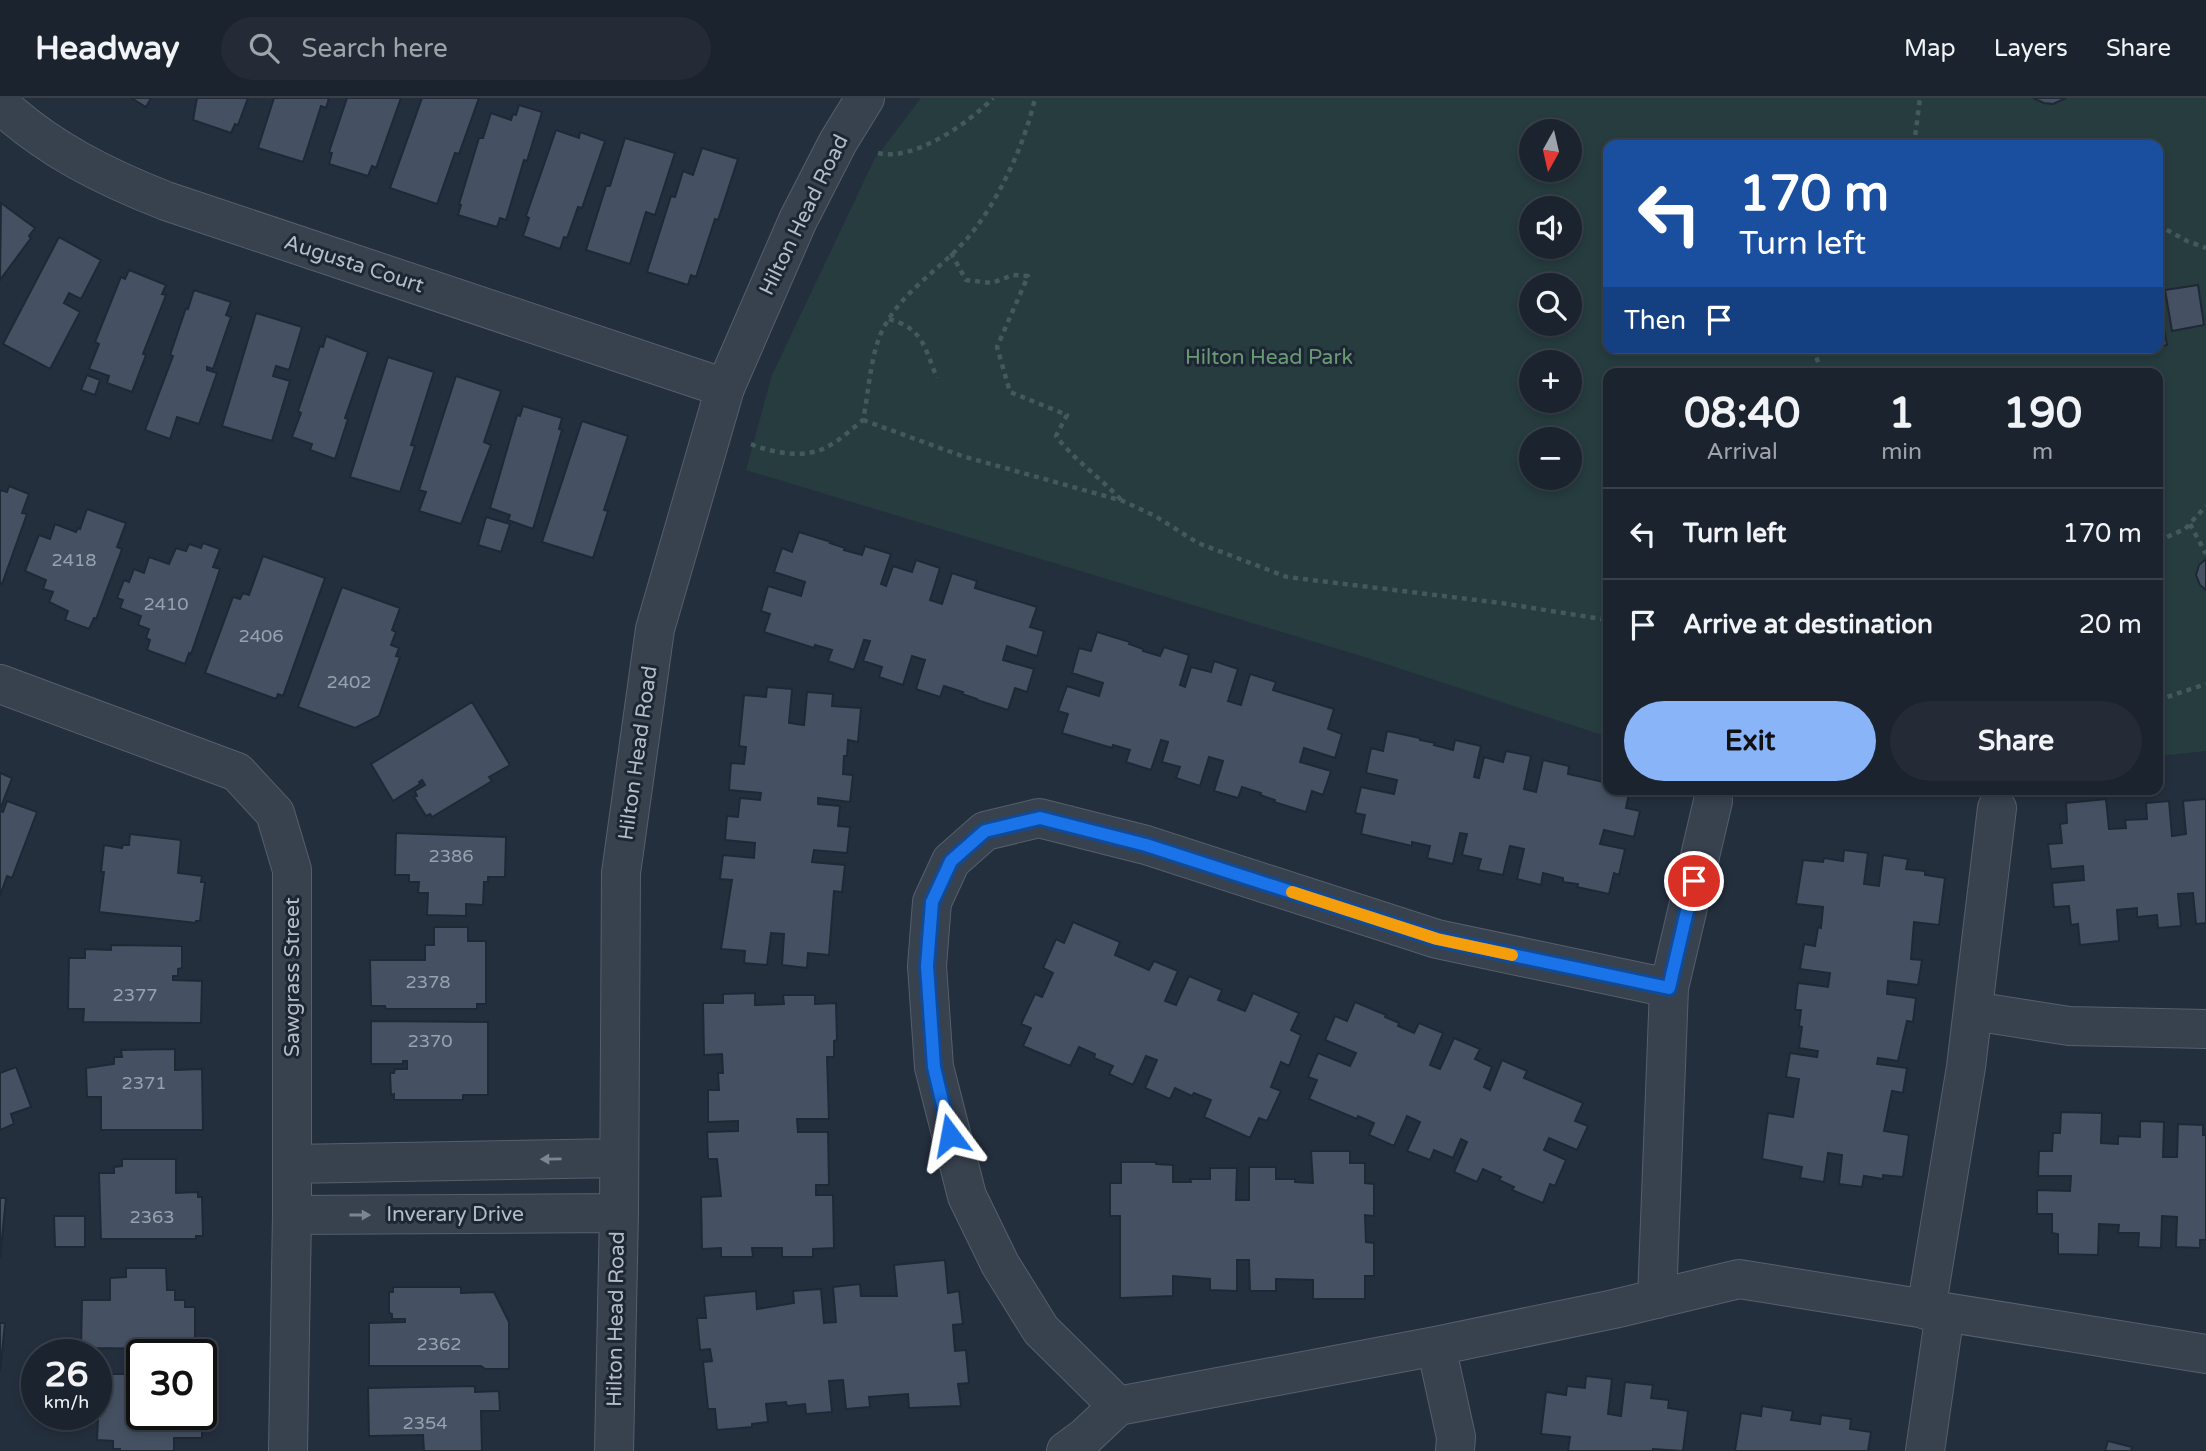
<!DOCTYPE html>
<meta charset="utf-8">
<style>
:root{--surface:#1b232e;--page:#242b36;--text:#f1f3f6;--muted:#a0a4aa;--line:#39404a;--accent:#8ab4f8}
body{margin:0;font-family:"Varela Round",sans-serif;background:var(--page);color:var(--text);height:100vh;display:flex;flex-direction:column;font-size:26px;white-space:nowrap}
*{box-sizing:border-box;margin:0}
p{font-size:23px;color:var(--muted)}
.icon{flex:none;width:38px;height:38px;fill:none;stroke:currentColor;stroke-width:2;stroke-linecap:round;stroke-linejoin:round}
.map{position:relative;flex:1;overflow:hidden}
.panel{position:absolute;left:1603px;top:270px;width:560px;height:427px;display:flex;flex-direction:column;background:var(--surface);border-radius:14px;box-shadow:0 4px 10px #0003,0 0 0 2px var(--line)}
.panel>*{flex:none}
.guide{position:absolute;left:1603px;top:42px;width:560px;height:214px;border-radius:14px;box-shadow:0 4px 10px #0003,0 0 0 2px var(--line);background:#1a4fa0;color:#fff;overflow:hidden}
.needle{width:46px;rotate:188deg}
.controls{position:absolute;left:1519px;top:21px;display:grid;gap:14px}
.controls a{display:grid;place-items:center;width:63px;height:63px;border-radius:50%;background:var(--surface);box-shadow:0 4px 10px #0003,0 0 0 2px var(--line);font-size:35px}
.speed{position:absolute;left:21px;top:1241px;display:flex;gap:14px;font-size:35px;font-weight:700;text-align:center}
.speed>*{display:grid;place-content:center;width:91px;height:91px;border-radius:50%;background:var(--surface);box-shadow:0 4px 10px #0003,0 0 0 2px var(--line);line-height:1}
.speed small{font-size:18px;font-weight:400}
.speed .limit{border:4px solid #111;border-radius:10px;background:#fff;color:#111}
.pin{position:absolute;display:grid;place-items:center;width:60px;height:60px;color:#fff;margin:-30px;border:4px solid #fff;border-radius:50%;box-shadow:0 2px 7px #0007}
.me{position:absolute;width:77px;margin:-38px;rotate:347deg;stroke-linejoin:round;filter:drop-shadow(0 0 5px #0008)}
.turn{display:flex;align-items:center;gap:24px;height:147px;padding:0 21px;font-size:32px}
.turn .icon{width:91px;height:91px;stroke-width:2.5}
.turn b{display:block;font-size:49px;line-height:60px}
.then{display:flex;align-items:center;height:66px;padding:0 21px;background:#0003;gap:14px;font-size:26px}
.eta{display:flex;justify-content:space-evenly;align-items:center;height:119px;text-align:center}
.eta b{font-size:42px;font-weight:800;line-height:49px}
.primary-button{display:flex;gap:14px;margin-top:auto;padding:14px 21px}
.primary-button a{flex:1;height:80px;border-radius:42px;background:var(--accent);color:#111;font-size:28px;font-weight:800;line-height:80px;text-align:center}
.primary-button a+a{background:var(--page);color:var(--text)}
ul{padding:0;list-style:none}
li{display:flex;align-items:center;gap:21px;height:91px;padding:0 21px;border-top:2px solid var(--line)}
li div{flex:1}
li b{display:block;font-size:26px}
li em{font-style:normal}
header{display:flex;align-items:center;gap:42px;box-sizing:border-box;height:98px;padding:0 35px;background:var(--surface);border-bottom:2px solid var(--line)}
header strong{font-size:33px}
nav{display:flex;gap:38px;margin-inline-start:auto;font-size:24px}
.search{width:490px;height:63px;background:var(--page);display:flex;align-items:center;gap:18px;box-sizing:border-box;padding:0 24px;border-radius:38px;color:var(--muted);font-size:26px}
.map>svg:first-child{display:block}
</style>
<header>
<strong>Headway</strong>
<div class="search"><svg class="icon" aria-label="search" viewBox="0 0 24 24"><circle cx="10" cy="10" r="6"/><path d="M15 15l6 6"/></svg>Search here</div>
<nav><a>Map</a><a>Layers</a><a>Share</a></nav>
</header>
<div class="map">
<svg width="2206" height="1353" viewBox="0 0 2206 1353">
<rect width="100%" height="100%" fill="#242f3e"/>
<path fill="#263c3f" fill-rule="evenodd" d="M921 0H2206V653L2158 658V275H1608V639L1368 560 746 372 772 277 874 62ZM1531 33H1570V72H1531ZM1608 47H2158V250H1608ZM1531 110H1570V149H1531ZM1531 187H1570V226H1531ZM1531 264H1570V303H1531ZM1531 341H1570V380H1531Z"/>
<path fill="#455162" stroke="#1f2835" stroke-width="2" d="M131 0H151L146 9Z
M197 0H248L238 27 235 26 231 35 193 22Z
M274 0H329L326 10 321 8 303 64 258 50Z
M347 0H401L376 70 372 68 368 78 329 66 332 55 329 54Z
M422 0H479L459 56 455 55 437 106 390 90Z
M2033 0H2066L2053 6 2044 5Z
M519 7 542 14 527 63 524 62 506 122 500 120 497 129 458 117 461 107 459 106 479 40H483L491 15 511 22 513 16 516 17Z
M556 32 579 40 580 34 605 43 582 110 578 109 567 140 564 139 560 151 523 138 529 120 526 118Z
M625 40 675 55 655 117 646 114 630 166 586 152 606 88H610Z
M702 50 738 61 718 122 715 121 696 179 691 177 688 187 647 174 671 98 675 99 683 73 693 77Z
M1 105 35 130 29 138 31 140 0 182Z
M59 139 101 162 81 201 69 195 64 205 80 214 50 271 3 246Z
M129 172 166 187 162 196 166 197 143 256 146 257 132 294 107 285 109 278 89 271 99 246 95 244 121 179 125 181Z
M2198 187 2204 227 2172 233 2165 192Z
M194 192 231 204 226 217 231 219 213 271 207 269V272L217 275 199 326 177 319 170 341 145 332 173 258 170 257 186 210 188 211Z
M256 215 302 229 289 272 276 268 273 278 290 283 272 343 222 328Z
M2162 220 2167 247 2158 249V221Z
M326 238 368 254 345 320 348 321 335 361 310 352 312 346 292 339 301 315 298 313 320 248 323 249Z
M388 259 434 274 411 347 415 348 400 394 350 379Z
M87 277 100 282 95 297 81 292Z
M456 278 501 293 484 344 491 347 461 426 419 413 426 394 419 392Z
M523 308 562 320 559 331 562 332 533 431 508 422 510 417 490 410 517 317 520 318Z
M582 323 628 338 604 412 608 413 593 460 542 444Z
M9 388 29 396 22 415 27 416 2 486 0 485V392L7 394Z
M87 411 126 425 117 449 122 451 96 521 94 520 89 531 65 522 68 513 49 504 53 494 43 491 46 482 25 473 39 437 50 441 55 426 76 434 78 430 80 431Z
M486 419 510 426 501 454 478 447Z
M799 434 831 444 830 445 845 450 844 452 862 457 865 448 891 456 881 486 886 488 893 468 912 474 916 462 940 470 930 502 942 506 952 475 977 483 975 490 1037 509 1030 529 1044 533 1037 558 1007 548 1003 562 1034 571 1027 594 1015 590 1008 612 977 602V601L962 596 963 594 944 588 940 599 916 591 925 562 912 558 903 587 879 579 882 569 863 563 870 543 864 542 854 572 828 563 832 552 815 547 814 550 764 534 770 516 761 513 768 488 801 498 805 484 774 474 782 450 792 454Z
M203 445 220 451 213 469 220 471 191 556 189 555 185 566 147 552 150 542 146 540 149 531 138 527 141 518 120 510 123 502 117 500 124 482 129 484 134 471 144 475 149 459 169 466 176 450 186 453 189 446 201 450Z
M263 458 325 480 283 598 278 596 276 601 205 575 233 499 240 501 243 495 249 497Z
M2206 461V492L2200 487 2196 477 2199 467Z
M342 489 400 510 392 532 396 534 391 547 399 550 396 558 400 559 379 618 355 630 298 609Z
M1097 534 1130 544 1129 546 1143 551V553L1160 558 1164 549 1189 557 1180 587 1185 589 1191 569 1211 574 1214 563 1238 571 1228 603 1241 607 1250 576 1276 584 1273 592 1334 611 1328 631 1342 636 1335 660 1304 650 1300 664 1331 673 1323 697 1312 693 1306 714 1274 704 1275 702 1260 697 1261 695 1242 689 1238 700 1214 693 1223 663 1209 659 1200 688 1176 680 1180 669 1162 664 1168 644 1161 642 1151 672 1126 664 1130 652 1113 647 1112 650 1062 635 1068 616 1058 613 1067 588 1099 598 1103 585 1072 575 1079 550 1091 553Z
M767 589 792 591 789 625 804 627 807 594 833 596 832 608 861 610 858 644 848 642 847 658H844L843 676 853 677 850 704 818 700V706L840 708 838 728 850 729 847 755 814 752 812 764 845 767 842 794 834 793 829 857 808 855 807 870 782 867 784 836 771 835 767 867 744 865 745 853 721 851 732 782 720 781 723 757 754 760 755 745 725 742 727 718 738 719 740 700 760 702 761 695 729 692 731 665 744 666 746 649 739 648 744 597 766 599Z
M472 604 510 667 489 679 492 683 432 719 430 716 426 718 414 699 417 698 415 693 425 687 422 682 419 684 420 686 393 703 371 666Z
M1387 633 1420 640V642L1435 645 1434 647 1453 652 1455 642 1481 648 1474 679 1479 680 1484 659 1503 664 1506 653 1531 658 1524 691 1536 694 1543 662 1569 668 1568 676 1608 685V691H1630L1626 710 1640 713 1634 739 1604 732 1600 746 1625 751 1619 777 1614 775 1609 796 1577 789 1578 786 1563 784V780L1543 775 1541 787 1517 781 1524 751 1510 748 1503 777 1478 772 1481 761 1462 757 1467 736 1460 735 1453 766 1427 760 1430 748 1412 744V748L1361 736 1365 717 1355 715 1361 689 1394 696 1397 682 1366 675 1371 650 1383 653Z
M0 675 12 680 1 709 0 708Z
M2106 701 2109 731 2126 730 2125 722 2147 721 2146 705 2169 703 2172 738 2186 736 2183 703 2206 701V825L2196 826 2193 795 2178 796 2181 828 2158 830 2157 817 2137 819V810L2117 812 2119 843 2080 847 2078 826 2071 827 2069 808 2054 809 2052 785 2084 782 2083 768 2051 771 2048 746 2062 745 2060 726 2067 725 2066 705Z
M7 703 37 714 12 780 7 778 0 798V713L3 714Z
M396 735 506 739 505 779H488V784H484L483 807 466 806V818L427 817 428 795H418L419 784H409V777H395Z
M130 736 181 742 178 775 202 778 201 784H205L200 823H196V825L99 814 104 774H101L104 747 122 750 123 747H129Z
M1844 752 1868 755 1864 786 1879 788 1883 757 1908 761 1906 771 1925 773V777L1945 780 1939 827 1914 824 1911 861 1922 862 1918 887 1888 883 1887 896 1916 900 1913 924 1907 923 1898 963 1878 960 1877 966 1907 970 1903 995 1892 993 1884 1033 1909 1037 1903 1079 1883 1077V1081L1864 1078 1862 1089 1839 1086 1842 1057 1828 1055 1824 1084 1800 1080 1802 1069 1762 1061 1768 1015 1793 1019 1799 981 1786 979 1790 955 1817 959 1818 953 1799 950 1802 929 1799 928 1801 912H1795L1798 885 1828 889 1830 875 1800 871 1804 846 1815 848 1818 829 1821 830 1823 809 1796 806 1803 762 1823 764 1824 760 1843 763Z
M1073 824 1120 844 1115 857 1149 872 1154 863 1178 873 1165 903 1176 907 1189 878 1222 892 1218 902 1245 913 1253 895 1299 915 1291 932 1301 937 1289 968 1281 964 1271 989 1281 993 1267 1023 1259 1020 1250 1040 1204 1019 1211 1002 1194 995 1192 998 1175 990 1170 1001 1145 990 1157 962 1146 958 1133 987 1109 976 1113 968 1094 960 1095 956 1079 949 1070 968 1023 948 1031 930 1021 926 1035 896 1042 899 1053 875 1043 870 1056 841 1064 845Z
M434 829H468V843H486V906H477V911H386L385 908H371L370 862H425V847H434Z
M111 847 182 848V870L178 871V878H173V882L202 883 201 925 83 924 84 911H68L69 860H85V851L111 852Z
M755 895V907L784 906 783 897H815V906L836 905 837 942 834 943V959H827L829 1021H797L798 1034H828L829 1087H816V1097H833L834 1150 813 1151V1159H782V1150H752L753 1159H721V1150L702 1151 701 1099 721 1098 717 1061H708L707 1034 738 1033V1023L708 1024V992H719L718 975H723L722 956 704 957 703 905H723V896Z
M1355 904 1386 917 1385 919 1399 925 1398 928 1414 935 1419 925 1443 935 1430 967 1440 971 1454 940 1480 951 1475 961 1492 969 1484 989 1490 992 1502 962 1527 973 1524 980 1583 1005 1575 1023 1588 1028 1577 1052 1549 1040 1544 1052 1566 1062 1555 1088 1550 1086 1543 1105 1512 1092 1514 1089 1499 1082 1501 1079 1483 1071 1477 1084 1454 1074 1467 1044 1461 1041 1453 1060 1434 1052 1430 1062 1407 1053 1420 1024 1407 1018 1394 1048 1369 1037 1374 1025 1358 1018 1357 1021 1309 1001 1317 982 1308 979 1318 955 1350 968 1356 955 1325 942 1335 918 1347 923Z
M371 923 488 924V997H463V1002H394V996L391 997 390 975H394L395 971H407V963H403V966H371Z
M175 951V972L202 971 203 1032H101V999H87L86 970 114 966V959H122L121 952Z
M16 969 31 1009 11 1016 14 1026 0 1032V975Z
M2061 1014 2102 1015 2101 1045 2118 1046V1038L2140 1039V1023L2164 1024 2163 1059H2177L2178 1026 2203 1027V1037H2206V1142H2200V1150L2176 1149 2177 1119 2162 1118 2161 1150 2138 1149 2139 1135H2118L2119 1127 2099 1126 2098 1157 2058 1156V1136L2052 1135V1116H2037V1092L2070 1093 2071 1078H2038L2039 1053H2052L2053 1035H2060Z
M1311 1053H1350V1065H1365V1085L1374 1086V1118L1365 1117 1366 1144 1374 1145V1178H1365V1201H1313V1182L1276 1181V1193H1250L1249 1162H1237V1193L1210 1192V1181L1173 1178V1198L1120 1200V1118H1110V1085H1121V1064H1156V1066L1173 1067V1084H1191L1190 1081H1210V1070H1237L1236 1102H1249V1069H1276V1081H1295V1084L1313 1085Z
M122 1061H176V1095L198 1094V1099H202L203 1138H196V1141H101L99 1075H114V1069L122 1068Z
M0 1100H6L0 1160Z
M54 1118H85V1149H55Z
M945 1162 948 1195 959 1193 963 1226 953 1227 955 1253 966 1252 969 1285 958 1286 961 1308 909 1310 908 1296 869 1299 870 1309 846 1311 843 1282 829 1283 832 1314 806 1316 805 1306 787 1308 786 1304 766 1306 768 1324 752 1326V1329L717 1332 715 1311H708L703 1264 712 1263 710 1251 700 1252 697 1220H706L704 1198 756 1193 757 1211 794 1205 793 1193 821 1191 824 1225 836 1224 833 1189 860 1186 861 1198H897L894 1167Z
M126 1170H166L167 1192H175V1202H185V1209H195V1251L81 1250 82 1202H110V1180L126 1179Z
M393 1189H461V1195L494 1194 509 1224V1271H485L481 1268H369V1225L405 1224V1221H392V1216L389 1215V1194H393Z
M0 1225H5L0 1274Z
M100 1276H142V1316H201L202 1281V1340H174V1353H120V1351H113V1343L97 1342Z
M1586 1278 1612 1281 1608 1316 1621 1318 1625 1284 1653 1287 1651 1300 1669 1302 1668 1310 1688 1313 1683 1353 1653 1351V1353H1568L1570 1339 1541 1336 1546 1294 1566 1297 1567 1288 1585 1290Z
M475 1288V1294L499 1293 500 1313H481L482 1353H424L423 1337 369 1338 368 1290Z
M1762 1308 1793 1313 1791 1322 1820 1326 1821 1317 1851 1321 1850 1331 1871 1334 1868 1353H1735L1741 1315 1761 1318Z
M2108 1343 2132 1349 2131 1353H2105Z"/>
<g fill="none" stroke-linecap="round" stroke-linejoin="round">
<g stroke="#565f6c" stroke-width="40">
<path id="minor" d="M0 6C48 51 105 79 166 103L725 290
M1973 913 2069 928 2206 931
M1657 1201 1669 890 1713 703
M1926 1212 1966 969 1997 710
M1436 1248 1456 1339 1455 1353
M1118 1308 1041 1232 1000 1166 967 1098 934 969 927 868 932 804 951 763 985 733 1039 720 1146 747 1437 841 1669 890
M1118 1308 1436 1248 1614 1211 1739 1181 2206 1256
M288 1353 292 1117
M1066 1353 1085 1339 1118 1308
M1925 1353 1945 1214"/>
</g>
<g stroke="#565f6c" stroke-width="40">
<path id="tertiary" d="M0 586 237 674 275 715 292 772V1117L619 1115
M292 1066 619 1060
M614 1353 619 1115 621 775 655 531 725 290 798 122 838 44 865 0"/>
</g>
<path stroke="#44595c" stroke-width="4.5" stroke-dasharray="5 5" stroke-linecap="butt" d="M1914 47 1920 0
M878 55C914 64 970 24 993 0
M2158 127 2187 143 2206 150
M951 155 966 182 992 185 1013 177 1028 178 997 249 1010 294 1067 317 1056 338C1075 363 1100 379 1121 402
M889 221C924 231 924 249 937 280
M1813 250 1822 275
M1832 275 1848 269 1858 275
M863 322 962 358 1123 403 1155 418 1198 445 1287 479 1501 505 1608 522
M751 346C772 355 806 361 827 349 840 342 852 331 863 322 869 293 870 259 882 233 901 194 937 174 965 143 997 107 1025 46 1035 0
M2190 426 2206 456
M2158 443 2185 431 2206 408
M2158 602 2206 586"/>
<use href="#minor" stroke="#38414e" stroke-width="38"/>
<use href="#tertiary" stroke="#38414e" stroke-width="38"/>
</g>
<defs><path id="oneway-solid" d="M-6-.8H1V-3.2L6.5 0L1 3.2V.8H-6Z" transform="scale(1.75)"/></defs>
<g fill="#7c8592">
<use href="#oneway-solid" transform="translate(551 1061) rotate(179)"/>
<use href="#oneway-solid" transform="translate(360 1117)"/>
</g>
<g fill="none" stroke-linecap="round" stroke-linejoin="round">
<g stroke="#114b97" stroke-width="18">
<path id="route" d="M950 1037 934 969 927 868 932 804 951 763 985 733 1040 720 1146 747 1437 841 1669 890 1694 783"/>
</g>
<use href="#route" stroke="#1a73e8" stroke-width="12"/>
<path stroke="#f59e0b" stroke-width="12" d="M1292 794 1437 841 1512 857"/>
</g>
<g text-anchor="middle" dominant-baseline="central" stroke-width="6" stroke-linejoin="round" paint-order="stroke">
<g font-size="18" fill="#98a1af">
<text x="74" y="462">2418</text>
<text x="166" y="506">2410</text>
<text x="261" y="538">2406</text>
<text x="349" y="584">2402</text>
<text x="451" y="758">2386</text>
<text x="428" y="884">2378</text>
<text x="135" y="897">2377</text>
<text x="430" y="943">2370</text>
<text x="144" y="985">2371</text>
<text x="152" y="1119">2363</text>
<text x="439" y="1246">2362</text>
<text x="425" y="1325">2354</text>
</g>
<g font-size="21" fill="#b4bcc9" stroke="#1d2633">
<text transform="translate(804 117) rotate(-64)">Hilton Head Road</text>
<text transform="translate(354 166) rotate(18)">Augusta Court</text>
<text transform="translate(638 655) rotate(-82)">Hilton Head Road</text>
<text transform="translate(292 879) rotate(-90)">Sawgrass Street</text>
<text x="455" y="1116">Inverary Drive</text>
<text transform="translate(616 1221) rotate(-89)">Hilton Head Road</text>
</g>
<g font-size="21" fill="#6b9a76" stroke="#1d2633">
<text x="1269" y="259">Hilton Head Park</text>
</g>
</g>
</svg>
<div class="controls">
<a><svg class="needle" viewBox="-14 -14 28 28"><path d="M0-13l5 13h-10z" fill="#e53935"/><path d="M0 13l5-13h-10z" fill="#a0a4aa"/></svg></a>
<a><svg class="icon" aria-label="sound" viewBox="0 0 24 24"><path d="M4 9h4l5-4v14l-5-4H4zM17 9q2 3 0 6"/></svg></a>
<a><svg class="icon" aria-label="search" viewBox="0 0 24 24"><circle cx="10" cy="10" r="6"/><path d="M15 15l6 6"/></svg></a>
<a>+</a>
<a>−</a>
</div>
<div class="speed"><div>26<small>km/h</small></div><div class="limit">30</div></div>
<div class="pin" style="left:1694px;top:783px;background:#d93025"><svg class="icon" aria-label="arrive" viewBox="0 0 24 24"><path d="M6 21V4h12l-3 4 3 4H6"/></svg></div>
<svg class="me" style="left:950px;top:1037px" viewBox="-20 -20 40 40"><path d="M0-17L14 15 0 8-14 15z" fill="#1a73e8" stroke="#fff" stroke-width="4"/></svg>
<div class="guide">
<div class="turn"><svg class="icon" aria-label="left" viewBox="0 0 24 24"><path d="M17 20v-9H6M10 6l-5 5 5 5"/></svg><div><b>170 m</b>Turn left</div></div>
<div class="then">Then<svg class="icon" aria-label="arrive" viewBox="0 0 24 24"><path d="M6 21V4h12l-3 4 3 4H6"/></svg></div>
</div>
<section class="panel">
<div class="eta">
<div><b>08:40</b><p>Arrival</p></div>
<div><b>1</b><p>min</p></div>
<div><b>190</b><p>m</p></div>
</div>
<ul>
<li><svg class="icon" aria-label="left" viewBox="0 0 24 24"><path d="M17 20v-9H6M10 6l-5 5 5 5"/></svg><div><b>Turn left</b></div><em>170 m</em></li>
<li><svg class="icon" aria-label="arrive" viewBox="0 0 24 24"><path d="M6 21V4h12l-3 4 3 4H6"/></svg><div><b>Arrive at destination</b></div><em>20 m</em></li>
</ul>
<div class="primary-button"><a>Exit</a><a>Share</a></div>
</section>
</div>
